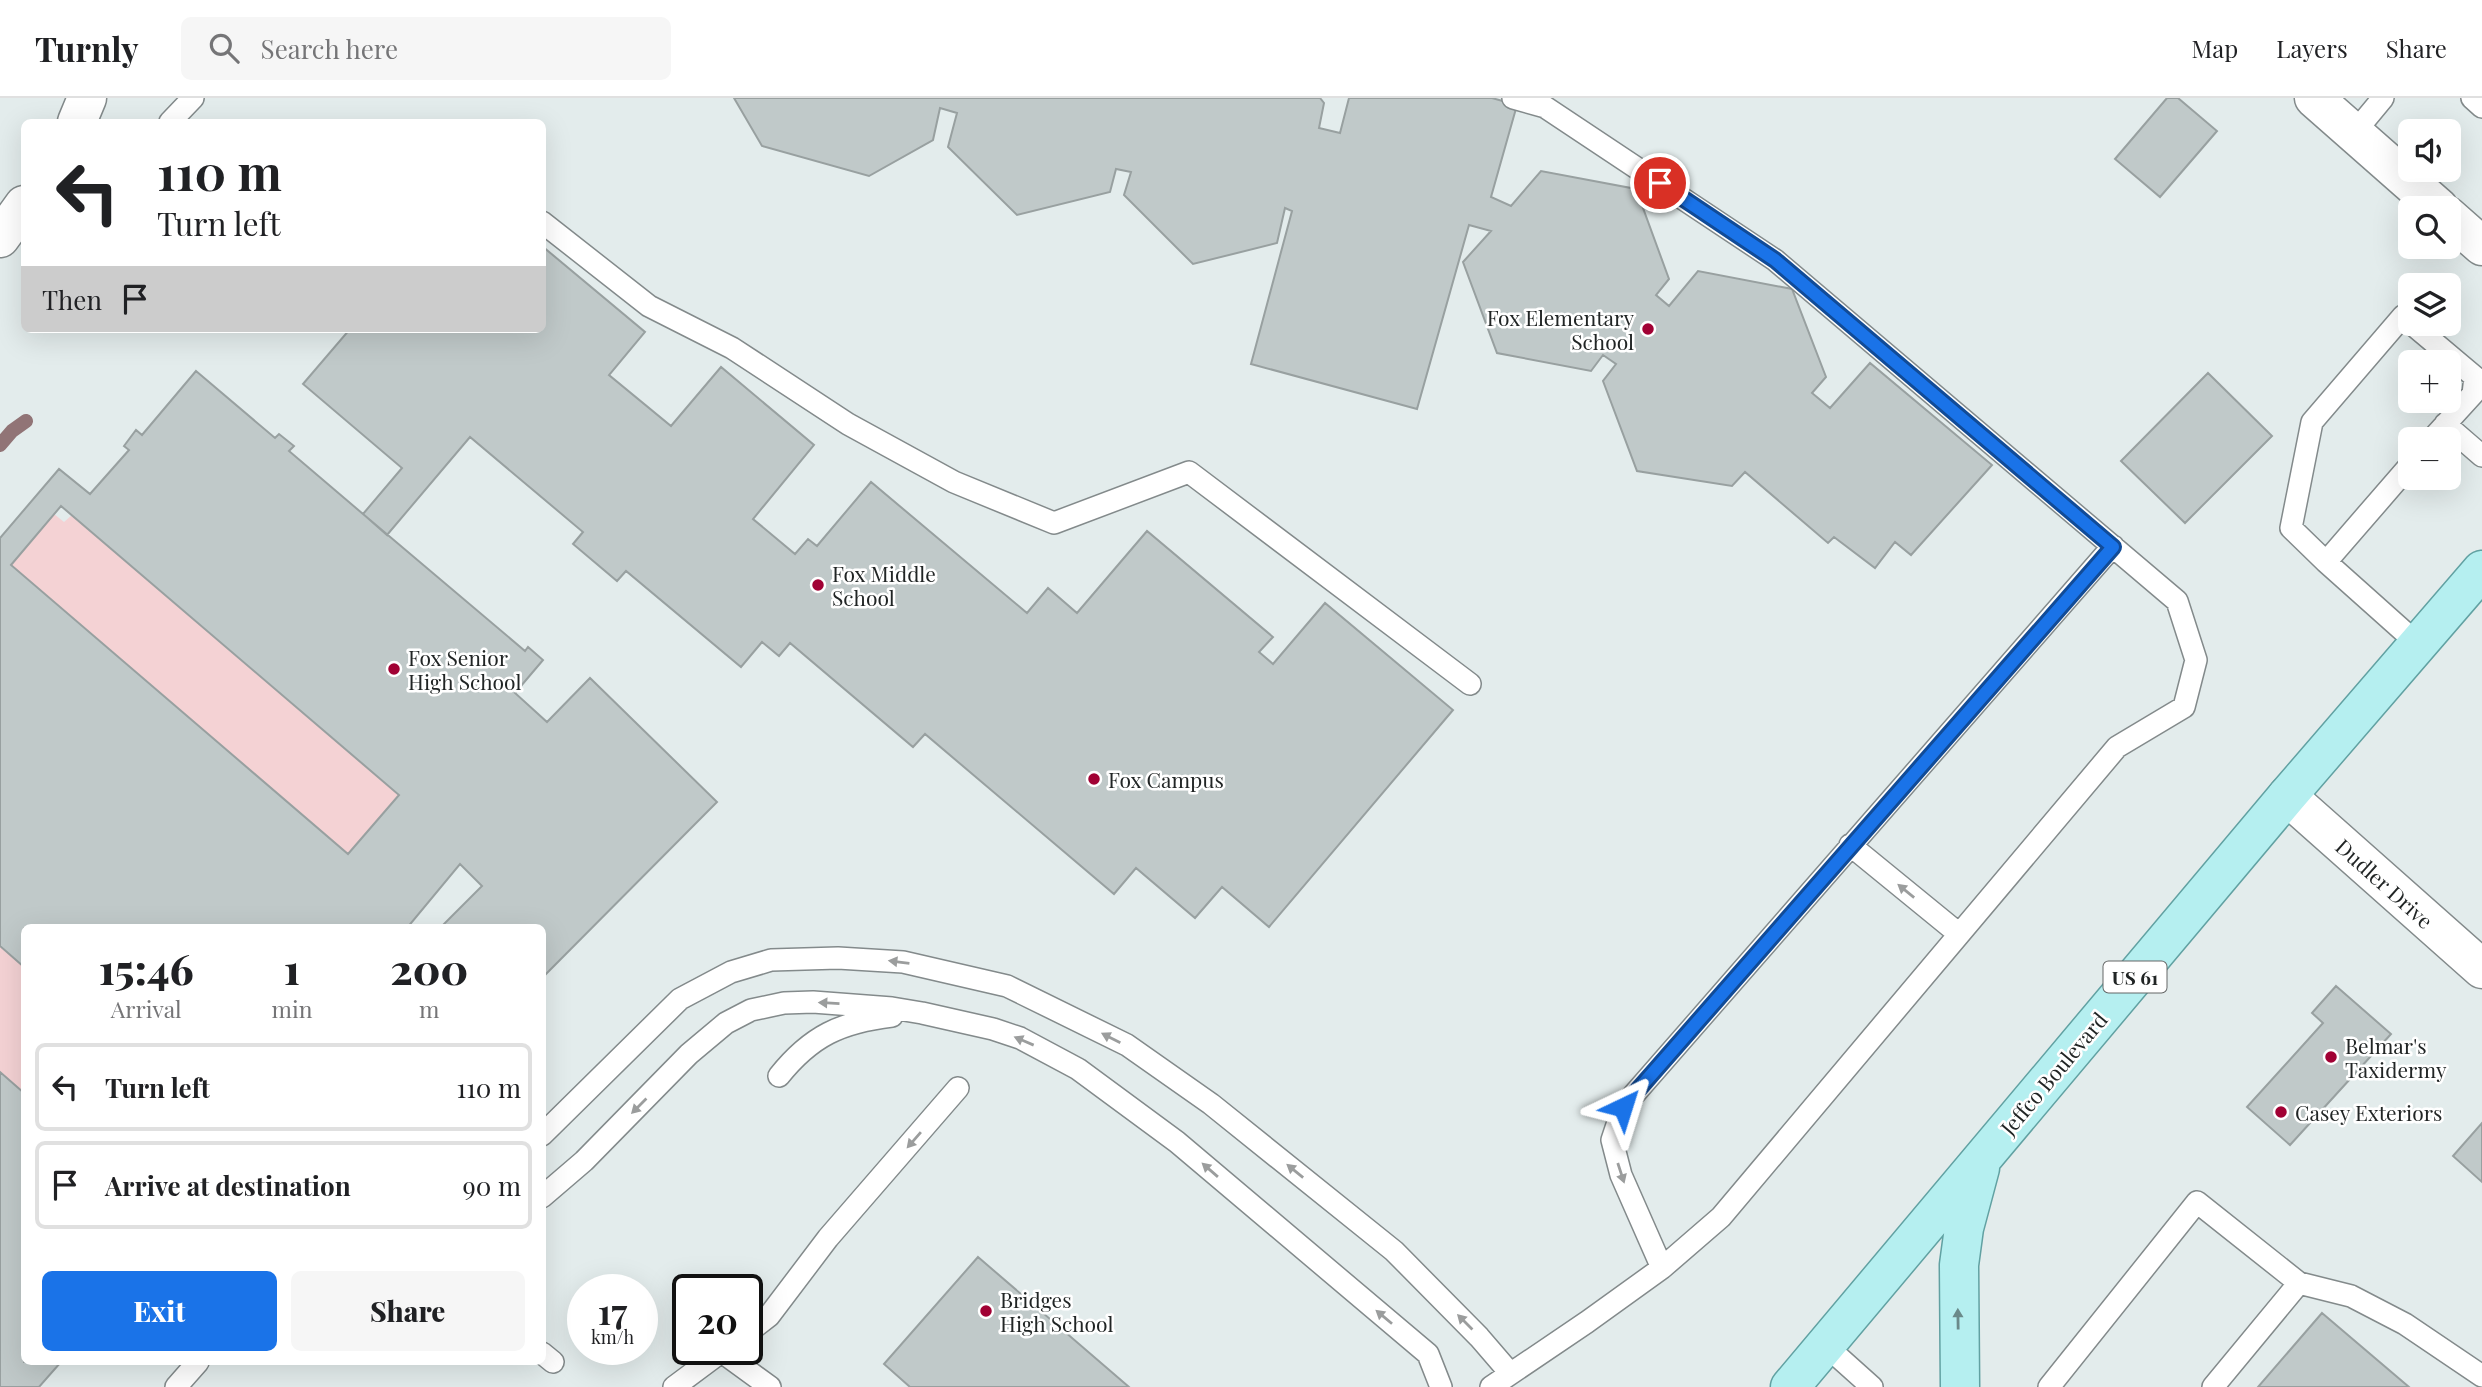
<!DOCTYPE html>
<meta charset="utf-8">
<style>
:root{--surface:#fff;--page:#f6f6f6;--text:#202124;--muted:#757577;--line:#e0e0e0;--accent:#1a73e8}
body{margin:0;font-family:"Playfair Display",serif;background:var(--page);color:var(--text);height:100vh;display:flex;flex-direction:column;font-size:26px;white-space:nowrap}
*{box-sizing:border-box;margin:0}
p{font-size:23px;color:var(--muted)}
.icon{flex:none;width:38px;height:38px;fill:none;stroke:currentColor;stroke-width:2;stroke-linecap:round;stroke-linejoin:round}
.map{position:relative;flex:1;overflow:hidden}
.sheet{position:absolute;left:21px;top:826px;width:525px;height:441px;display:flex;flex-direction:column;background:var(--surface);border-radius:10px;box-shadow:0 7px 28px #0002}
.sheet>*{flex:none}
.top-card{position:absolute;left:21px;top:21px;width:525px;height:214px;border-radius:10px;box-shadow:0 7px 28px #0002;background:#fff;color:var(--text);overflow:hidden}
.controls{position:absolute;left:2398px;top:21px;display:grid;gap:14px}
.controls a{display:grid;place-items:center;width:63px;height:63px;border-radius:10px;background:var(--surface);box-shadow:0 7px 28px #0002;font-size:35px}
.speed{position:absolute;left:567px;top:1176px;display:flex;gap:14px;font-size:35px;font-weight:700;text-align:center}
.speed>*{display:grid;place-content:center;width:91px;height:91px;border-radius:50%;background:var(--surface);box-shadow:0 7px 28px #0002;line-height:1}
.speed small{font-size:18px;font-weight:400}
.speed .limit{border:4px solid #111;border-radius:10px;background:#fff;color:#111}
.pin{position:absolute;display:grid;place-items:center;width:60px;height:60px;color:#fff;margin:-30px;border:4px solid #fff;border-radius:50%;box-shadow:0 2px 7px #0007}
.me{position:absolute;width:77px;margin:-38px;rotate:41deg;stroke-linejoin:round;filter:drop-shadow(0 0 5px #0008)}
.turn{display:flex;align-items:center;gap:24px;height:147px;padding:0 21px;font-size:32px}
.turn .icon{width:91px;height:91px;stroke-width:2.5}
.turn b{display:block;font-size:49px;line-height:60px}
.then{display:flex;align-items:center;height:66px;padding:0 21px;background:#0003;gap:14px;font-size:26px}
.eta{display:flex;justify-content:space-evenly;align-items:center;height:119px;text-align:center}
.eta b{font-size:42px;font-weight:800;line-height:49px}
.action{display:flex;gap:14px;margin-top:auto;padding:14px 21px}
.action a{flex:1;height:80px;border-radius:10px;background:var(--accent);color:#fff;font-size:28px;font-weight:800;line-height:80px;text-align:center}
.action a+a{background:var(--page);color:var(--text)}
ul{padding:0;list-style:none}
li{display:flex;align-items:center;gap:21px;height:88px;margin:0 14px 10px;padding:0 7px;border:4px solid var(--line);border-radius:10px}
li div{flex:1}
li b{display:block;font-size:26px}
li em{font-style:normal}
header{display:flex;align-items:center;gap:42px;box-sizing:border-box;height:98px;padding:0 35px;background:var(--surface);border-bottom:2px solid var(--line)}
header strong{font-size:33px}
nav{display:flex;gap:38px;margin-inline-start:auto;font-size:24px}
.search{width:490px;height:63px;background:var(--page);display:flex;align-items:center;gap:18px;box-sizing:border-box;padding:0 24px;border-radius:10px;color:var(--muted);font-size:26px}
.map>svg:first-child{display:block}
</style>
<header>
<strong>Turnly</strong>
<div class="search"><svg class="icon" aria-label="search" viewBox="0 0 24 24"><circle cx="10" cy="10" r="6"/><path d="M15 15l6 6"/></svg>Search here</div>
<nav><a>Map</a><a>Layers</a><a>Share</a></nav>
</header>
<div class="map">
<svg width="2482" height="1289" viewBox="0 0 2482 1289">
<rect width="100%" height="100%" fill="#e3ecec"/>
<path fill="#f4d2d4" d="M54 416 64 424 72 417 399 697 348 756 11 467Z
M0 848 24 869V995L0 974Z"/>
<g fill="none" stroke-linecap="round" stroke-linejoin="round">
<path stroke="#917476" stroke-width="14" d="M0 347 12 333 26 323"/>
</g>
<path fill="#c0c9c9" stroke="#98a0a0" stroke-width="2" fill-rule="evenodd" d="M734 0H1320L1324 5 1319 30 1340 35 1349 0H1492L1517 7 1491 99 1511 108 1541 73 1636 91 1669 181 1656 197 1669 208 1698 173 1792 191 1826 279 1812 295 1830 310 1870 265 1992 367 1911 457 1895 444 1875 470 1834 439 1828 445 1745 374 1732 388 1637 373 1603 283 1616 266 1603 257 1591 273 1497 255 1463 164 1491 133 1469 127 1417 311 1251 266 1292 113 1285 110 1277 145 1193 166 1124 97 1131 74 1116 71 1110 94 1017 117 948 49 957 15 940 10 933 42 869 78 762 48Z
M2167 0H2178L2217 33 2160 99 2115 61Z
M542 148 645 234 609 277 671 328 721 269 814 347 753 421 795 456 808 441 817 448 871 384 1027 515 1048 490 1077 515 1147 433 1273 539 1259 554 1273 566 1325 505 1453 612 1269 829 1222 789 1195 820 1136 770 1114 796 925 636 913 649 790 545 779 558 762 544 741 569 626 473 617 483 573 446 583 434 470 339 387 437 363 416 402 370 303 286 350 231H542Z
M196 273 275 340 279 336 294 348 289 353 363 416 525 553 528 549 543 562 515 595 547 624 590 580 717 704 542 880V830H440L482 788 460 766 407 830H24V869L0 848V440L59 371 90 396 129 352 124 348 136 332 142 337ZM61 408 399 697 348 756 11 467Z
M2208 275 2272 338 2185 425 2121 363Z
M2336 888 2391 936 2290 1047 2247 1009 2323 925 2312 915Z
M0 974 24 995V1264H61L39 1289H0Z
M2482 1025V1084L2453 1058Z
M978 1159 1129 1289H910L884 1266Z
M2322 1215 2409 1289H2258Z"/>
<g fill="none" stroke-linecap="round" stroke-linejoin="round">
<g stroke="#838a8b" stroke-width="24">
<path id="service" d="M2472 0 2482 9
M170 24 193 0
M2354 35 2383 0
M542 124 649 208 732 250 848 326 954 384 1054 425 1189 374 1470 586
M2410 224 2403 218 2312 324 2291 430 2326 464 2410 367
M2412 226 2475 279 2473 296 2432 341
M2445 326 2482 358
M2326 464 2419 547
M1850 747 1959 836
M779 978C811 938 841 924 892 918
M542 1037 680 901 731 874 771 862 838 860 903 864 1007 888 1127 947 1211 1006 1394 1153 1479 1239 1510 1275
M542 1099 584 1063 689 956 726 925 751 912 784 905 813 904 892 910 922 915 993 931 1020 940 1078 971 1177 1044 1428 1256 1441 1289
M1662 1170 1621 1077 1612 1042 1623 1009 2113 448
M2299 1185 2351 1198 2405 1226 2482 1278
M747 1235 769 1218 828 1140 958 990
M1824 1246 1872 1289
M722 1254 770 1289
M542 1255 553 1264
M176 1289 198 1264
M674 1289 725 1251
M1491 1289 1587 1224 1662 1170 1721 1119 2117 649 2184 609 2196 562 2177 503 1775 162 1545 9 1513 0
M2049 1289 2197 1104 2299 1185 2213 1289"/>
</g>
<g stroke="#838a8b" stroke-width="41">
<path id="minor" d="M77 24 87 0
M0 140 24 107
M2287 698 2482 871"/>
</g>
<g stroke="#838a8b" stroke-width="41">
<path id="tertiary" d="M2314 0 2439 110
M2448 118 2482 148"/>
</g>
<g stroke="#61a1a2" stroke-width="41">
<path id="primary" d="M1790 1289 2287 698 2482 472
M1960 1289 1959 1167 1964 1130 1980 1070"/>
</g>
<use href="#service" stroke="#fff" stroke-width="21"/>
<use href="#minor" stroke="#fff" stroke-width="38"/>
<use href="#tertiary" stroke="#fff" stroke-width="38"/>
<use href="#primary" stroke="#b5eff0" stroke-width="38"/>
</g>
<defs><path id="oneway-solid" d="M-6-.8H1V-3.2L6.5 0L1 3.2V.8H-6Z" transform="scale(1.75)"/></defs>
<g fill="#9b9d9d">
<use href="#oneway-solid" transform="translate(1906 793) rotate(-141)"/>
<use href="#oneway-solid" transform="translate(899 864) rotate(-173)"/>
<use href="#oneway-solid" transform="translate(829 905) rotate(-177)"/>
<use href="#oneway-solid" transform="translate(1111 940) rotate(-153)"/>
<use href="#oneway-solid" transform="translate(1024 943) rotate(-157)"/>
<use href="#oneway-solid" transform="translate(639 1008) rotate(135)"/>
<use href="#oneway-solid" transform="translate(914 1042) rotate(131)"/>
<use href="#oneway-solid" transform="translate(1210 1072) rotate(-139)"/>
<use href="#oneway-solid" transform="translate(1295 1073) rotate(-141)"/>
<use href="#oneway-solid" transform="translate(1621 1075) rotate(72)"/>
<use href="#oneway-solid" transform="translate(1384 1219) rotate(-140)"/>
<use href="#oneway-solid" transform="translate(1465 1224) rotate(-135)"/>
</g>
<use fill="#6b8a8a" href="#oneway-solid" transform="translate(1958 1221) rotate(-91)"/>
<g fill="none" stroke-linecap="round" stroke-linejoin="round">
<g stroke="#114b97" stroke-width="18">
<path id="route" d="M1623 1009 2113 449 1775 162 1660 85"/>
</g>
<use href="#route" stroke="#1a73e8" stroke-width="12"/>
</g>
<g fill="#a10134" stroke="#fff" stroke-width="2.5">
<circle cx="1648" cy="231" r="7"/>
<circle cx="818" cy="487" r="7"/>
<circle cx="394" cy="571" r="7"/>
<circle cx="1094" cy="681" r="7"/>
<circle cx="2331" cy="959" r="7"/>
<circle cx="2281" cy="1014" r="7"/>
<circle cx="986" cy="1213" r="7"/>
</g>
<g text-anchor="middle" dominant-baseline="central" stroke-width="5" stroke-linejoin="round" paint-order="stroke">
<rect fill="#fff" stroke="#646666" stroke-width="2" x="2103.5" y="863.5" width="63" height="31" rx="5"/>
<g font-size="19" font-weight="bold" fill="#212525">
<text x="2135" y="879">US 61</text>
</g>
<g font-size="21" fill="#212525" stroke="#fff" text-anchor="start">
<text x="1634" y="219" text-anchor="end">Fox Elementary<tspan x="1634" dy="24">School</tspan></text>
<text x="832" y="475">Fox Middle<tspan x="832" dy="24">School</tspan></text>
<text x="408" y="559">Fox Senior<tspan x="408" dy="24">High School</tspan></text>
<text x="1108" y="681">Fox Campus</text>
<text x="2345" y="947">Belmar's<tspan x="2345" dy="24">Taxidermy</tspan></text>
<text x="2295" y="1014">Casey Exteriors</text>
<text x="1000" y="1201">Bridges<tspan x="1000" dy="24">High School</tspan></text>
</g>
<g font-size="21" fill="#212525" stroke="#fff">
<text transform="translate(2385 785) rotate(42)">Dudler Drive</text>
<text transform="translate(2053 975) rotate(-50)">Jeffco Boulevard</text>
</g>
</g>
</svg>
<div class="controls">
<a><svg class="icon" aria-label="sound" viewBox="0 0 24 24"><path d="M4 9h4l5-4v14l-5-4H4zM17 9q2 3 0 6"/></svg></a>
<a><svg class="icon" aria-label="search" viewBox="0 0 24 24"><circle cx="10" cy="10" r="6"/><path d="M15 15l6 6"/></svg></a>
<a><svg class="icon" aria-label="layers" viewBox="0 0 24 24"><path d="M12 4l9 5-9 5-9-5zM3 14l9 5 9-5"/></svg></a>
<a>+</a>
<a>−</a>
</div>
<div class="speed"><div>17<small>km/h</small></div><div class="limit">20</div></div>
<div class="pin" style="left:1660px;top:85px;background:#d93025"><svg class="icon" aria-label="arrive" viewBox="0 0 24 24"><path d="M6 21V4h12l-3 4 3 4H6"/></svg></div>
<svg class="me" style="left:1623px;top:1009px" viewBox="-20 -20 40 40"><path d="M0-17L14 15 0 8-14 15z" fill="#1a73e8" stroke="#fff" stroke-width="4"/></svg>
<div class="top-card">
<div class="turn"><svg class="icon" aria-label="left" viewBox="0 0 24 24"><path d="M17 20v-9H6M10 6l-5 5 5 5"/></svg><div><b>110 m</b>Turn left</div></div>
<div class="then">Then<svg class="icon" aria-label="arrive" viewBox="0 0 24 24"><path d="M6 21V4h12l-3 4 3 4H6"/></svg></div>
</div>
<section class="sheet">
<div class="eta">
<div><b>15:46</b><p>Arrival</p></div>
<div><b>1</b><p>min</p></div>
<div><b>200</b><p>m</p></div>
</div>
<ul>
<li><svg class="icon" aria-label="left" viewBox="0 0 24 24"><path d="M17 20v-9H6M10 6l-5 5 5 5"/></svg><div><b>Turn left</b></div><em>110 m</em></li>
<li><svg class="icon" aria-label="arrive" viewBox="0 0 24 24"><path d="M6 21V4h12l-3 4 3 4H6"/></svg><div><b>Arrive at destination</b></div><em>90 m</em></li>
</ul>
<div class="action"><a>Exit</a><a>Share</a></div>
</section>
</div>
